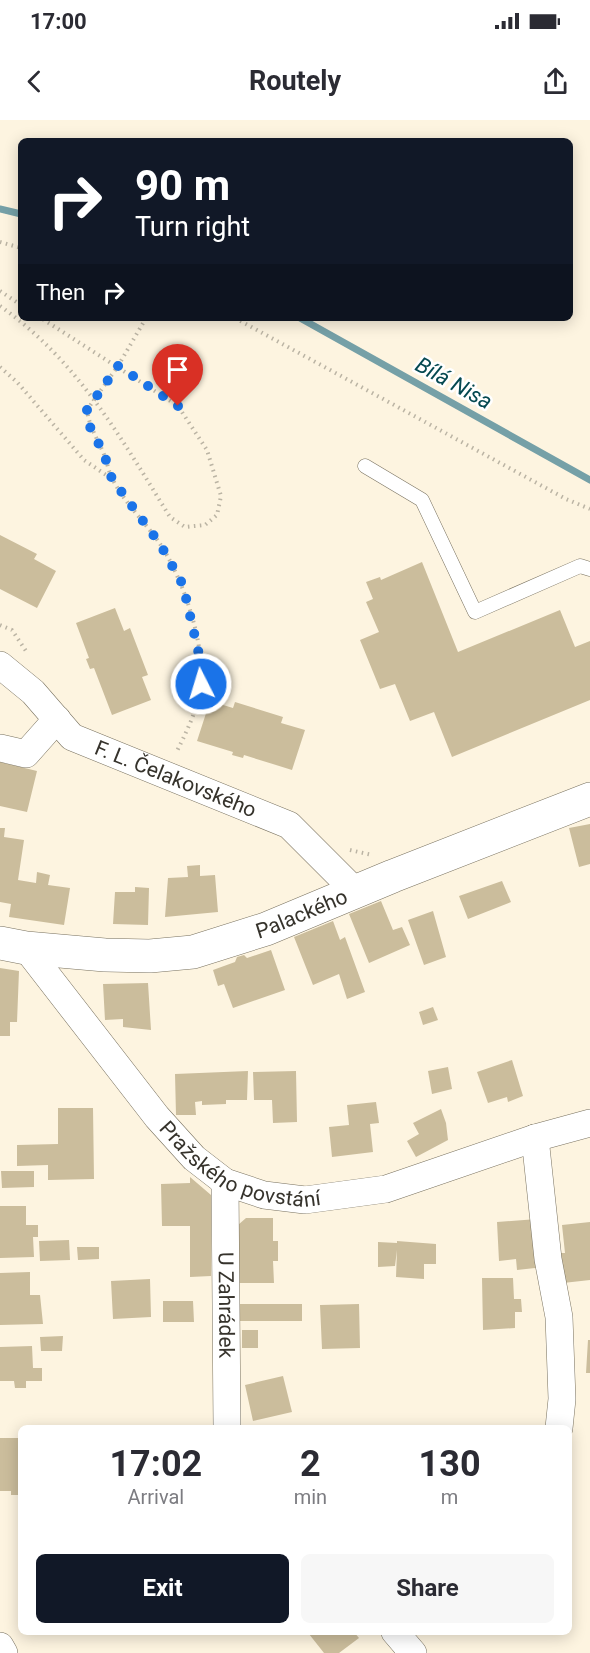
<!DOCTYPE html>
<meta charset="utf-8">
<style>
:root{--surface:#fff;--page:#f7f7f7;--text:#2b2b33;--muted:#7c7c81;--accent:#111827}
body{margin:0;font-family:Roboto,sans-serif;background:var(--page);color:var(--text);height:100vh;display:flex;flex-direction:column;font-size:22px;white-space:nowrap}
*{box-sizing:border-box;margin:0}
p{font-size:20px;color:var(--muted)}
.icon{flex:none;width:33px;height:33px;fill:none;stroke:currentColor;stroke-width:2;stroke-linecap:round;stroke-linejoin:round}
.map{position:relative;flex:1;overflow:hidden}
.side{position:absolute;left:18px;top:1305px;width:554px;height:210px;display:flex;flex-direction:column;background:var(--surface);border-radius:9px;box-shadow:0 3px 15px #0003}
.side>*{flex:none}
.hud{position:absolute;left:18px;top:18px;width:555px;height:183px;border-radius:9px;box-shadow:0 3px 15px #0003;background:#111827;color:#fff;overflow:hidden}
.pin{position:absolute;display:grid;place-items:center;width:51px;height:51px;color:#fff;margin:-62px -26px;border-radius:50% 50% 50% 0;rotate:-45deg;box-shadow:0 0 6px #0007}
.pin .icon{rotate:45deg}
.me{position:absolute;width:66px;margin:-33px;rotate:355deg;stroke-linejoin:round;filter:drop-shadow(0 0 4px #0008)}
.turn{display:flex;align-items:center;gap:21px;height:126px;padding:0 18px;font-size:27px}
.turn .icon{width:78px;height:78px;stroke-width:2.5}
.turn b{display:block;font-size:42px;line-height:51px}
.then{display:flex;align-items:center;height:57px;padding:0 18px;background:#0003;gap:12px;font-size:22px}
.eta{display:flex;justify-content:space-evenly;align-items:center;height:102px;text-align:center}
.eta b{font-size:36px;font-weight:700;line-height:42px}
.primary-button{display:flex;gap:12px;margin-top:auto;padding:12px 18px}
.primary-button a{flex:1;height:69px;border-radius:9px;background:var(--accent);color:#fff;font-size:24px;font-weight:700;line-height:69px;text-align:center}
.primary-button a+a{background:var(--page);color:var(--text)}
.status{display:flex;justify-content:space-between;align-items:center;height:42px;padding:0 30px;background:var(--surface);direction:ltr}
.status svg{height:16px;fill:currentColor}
header{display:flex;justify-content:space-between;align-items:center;height:78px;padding:0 18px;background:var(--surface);font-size:27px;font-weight:700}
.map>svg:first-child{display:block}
</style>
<div class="status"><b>17:00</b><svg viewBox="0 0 49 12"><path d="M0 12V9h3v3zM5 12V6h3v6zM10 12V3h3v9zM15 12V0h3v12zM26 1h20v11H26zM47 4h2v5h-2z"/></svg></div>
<header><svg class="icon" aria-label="back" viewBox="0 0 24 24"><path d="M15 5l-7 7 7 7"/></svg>Routely<svg class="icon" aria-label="share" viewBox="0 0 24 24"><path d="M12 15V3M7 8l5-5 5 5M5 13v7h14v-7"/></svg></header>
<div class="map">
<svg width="590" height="1533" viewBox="0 0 590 1533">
<rect width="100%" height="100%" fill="#fdf4e0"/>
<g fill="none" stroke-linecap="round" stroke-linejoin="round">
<path stroke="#75a0a7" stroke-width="7" d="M0 89 21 94
M300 198 590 360"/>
</g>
<path fill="#cbbd9c" d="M0 415 37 434 34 439 56 451 37 488 0 469Z
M422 442 458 532 560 490 575 527 590 521V580L452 637 434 592 410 601 395 564 380 569 360 520 379 512 366 482 373 479 366 462 380 457 381 460Z
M115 488 124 511 130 508 148 555 142 557 151 580 112 595 94 548 90 549 86 539 89 538 76 503Z
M210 581 233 588 235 582 283 597 281 603 305 610 292 650 244 635 243 638 232 635 233 632 197 621Z
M0 642 37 651 27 692 0 686Z
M590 704V744L579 747 569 708Z
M0 708H5L4 717 24 720 18 760 36 763 37 752 50 755 48 765 70 768 64 805 9 797 11 784 0 782Z
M200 745V756L215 755 218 792 165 797 168 758 188 757 187 746Z
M502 761 511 782 468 799 459 776Z
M135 767 149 768 148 805 113 804 115 772H135Z
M381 781 393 810 402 807 410 825 369 843 349 794Z
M433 791 446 837 424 845 408 800Z
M333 801 340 820 345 817 365 872 347 879 339 854 313 865 294 817Z
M271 830 285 870 233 888 224 864 218 866 213 850 235 842 237 837 244 835 247 838Z
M0 848 19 851 17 902H10V916H0Z
M148 863 151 910 123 907V899L105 900 103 864Z
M433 887 438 900 423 905 419 892Z
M512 940 523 976 508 982 507 977 488 983 477 952Z
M448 947 452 969 432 974 428 951Z
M248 951 247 980H226V984L202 985V981L195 982 196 995H176L175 954Z
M296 951 297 1002 273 1003 272 980H254L253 952Z
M376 982 379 1003 370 1004 373 1032 332 1037 329 1007 349 1005 347 985Z
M58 988H93L94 1059 48 1060V1045L17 1046V1025L58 1024Z
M441 989 446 1003 448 1020 416 1037 407 1021 419 1014 413 1003Z
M1 1051H34V1067L2 1068Z
M190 1057 211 1075V1156L190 1157V1106H162L161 1064 190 1063Z
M0 1086H26V1105H38V1117H33L34 1137 0 1138Z
M246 1098H273V1121H278V1141H273L274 1163H239L238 1105Z
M537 1099 544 1147 517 1150 516 1139 499 1141 497 1102Z
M590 1102V1160L563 1163 560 1133H565L562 1105Z
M69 1120 70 1140 40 1141 39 1121Z
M397 1121 436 1124V1144H424V1159L396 1157 397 1130 395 1146 378 1147V1122L397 1123Z
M77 1127H99V1139L78 1140Z
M30 1152V1175H40L43 1204 0 1205V1153Z
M482 1158H513L514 1179H521L522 1192H515V1208L483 1210Z
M150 1159 151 1197 113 1199 111 1161Z
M163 1181H193L194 1202H163Z
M238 1184H302V1201H238Z
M359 1184 360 1228 322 1229 320 1185Z
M242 1210H258V1228H242Z
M63 1216 62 1231H41L40 1217Z
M588 1220H590V1253H586Z
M32 1226 33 1248H42V1261H26V1268H15L14 1261H0V1227Z
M283 1256 292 1292 253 1301 245 1265Z
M0 1318H21L20 1375H11V1371H0Z
M311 1512H354L359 1518 339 1533H324L309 1514Z"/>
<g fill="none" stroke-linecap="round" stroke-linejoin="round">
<g stroke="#78715f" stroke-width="15">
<path id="service" d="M365 346 422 380 475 492 580 446 590 449"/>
</g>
<g stroke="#78715f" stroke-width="28">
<g id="minor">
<path id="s1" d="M0 545 33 572 72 617 289 705 355 771"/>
<path d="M0 628 26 634 57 599"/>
<path id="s2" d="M26 828 157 997 194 1038 225 1062 264 1075 305 1080 386 1069 535 1018 590 1003"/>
<path d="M535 1018 548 1139 559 1197 562 1279 559 1308"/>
<path id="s3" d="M225 1062 227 1308"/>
<path d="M395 1512 413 1533"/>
<path d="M0 1526 4 1533"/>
</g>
</g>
<g stroke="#78715f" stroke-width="34">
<g id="tertiary">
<path id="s4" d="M0 823 26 828 105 835 150 836 193 832 266 809 393 756 590 679"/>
</g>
</g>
<path stroke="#bbb4a4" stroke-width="4" stroke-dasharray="1.5 4.5" stroke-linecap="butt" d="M0 122 21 128
M0 171 21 185
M0 186C78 241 121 318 170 397L185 407 205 405 217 395 221 376 207 330 178 286 41 198
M146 198 118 246 87 290C89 306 97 318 103 332 107 341 108 350 112 358 123 381 144 401 158 421 182 455 205 523 201 564 199 587 186 613 176 633
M235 198 566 379 590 389
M0 247 17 262 84 340 112 359
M0 505 12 510 28 534
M350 730 372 735"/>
<use href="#service" stroke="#fff" stroke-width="14"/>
<use href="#minor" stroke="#fff" stroke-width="27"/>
<use href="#tertiary" stroke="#fff" stroke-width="33"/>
</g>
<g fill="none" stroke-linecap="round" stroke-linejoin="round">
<path stroke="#1a73e8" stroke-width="10" stroke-dasharray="0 18" d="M178 286 118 246 87 290 88 303 104 334 112 359 160 424 183 465 200 539 201 564"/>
</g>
<g text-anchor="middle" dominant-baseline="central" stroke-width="5" stroke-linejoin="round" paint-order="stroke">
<g font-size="21" fill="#36332c" stroke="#fff">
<text stroke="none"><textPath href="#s1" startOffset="214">F. L. Čelakovského</textPath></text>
<text stroke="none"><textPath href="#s4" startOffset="309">Palackého</textPath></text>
<text stroke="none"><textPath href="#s2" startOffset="315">Pražského povstání</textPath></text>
<text stroke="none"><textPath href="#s3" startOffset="123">U Zahrádek</textPath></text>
</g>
<g font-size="22" font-style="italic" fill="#054951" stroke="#fff">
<text transform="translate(454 263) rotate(29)">Bílá Nisa</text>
</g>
</g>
</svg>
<div class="pin" style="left:178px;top:286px;background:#d93025"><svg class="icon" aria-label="arrive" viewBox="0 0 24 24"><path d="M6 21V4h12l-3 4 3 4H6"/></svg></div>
<svg class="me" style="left:201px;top:564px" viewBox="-20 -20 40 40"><circle r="17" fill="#1a73e8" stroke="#fff" stroke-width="3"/><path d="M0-11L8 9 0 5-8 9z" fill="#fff"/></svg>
<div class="hud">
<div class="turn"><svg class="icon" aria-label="right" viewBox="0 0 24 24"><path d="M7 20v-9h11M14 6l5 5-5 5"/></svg><div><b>90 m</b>Turn right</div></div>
<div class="then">Then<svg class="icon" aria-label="right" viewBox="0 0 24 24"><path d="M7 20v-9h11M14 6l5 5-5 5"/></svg></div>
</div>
<section class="side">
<div class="eta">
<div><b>17:02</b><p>Arrival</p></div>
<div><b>2</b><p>min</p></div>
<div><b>130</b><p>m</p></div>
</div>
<div class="primary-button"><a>Exit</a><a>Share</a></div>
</section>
</div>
